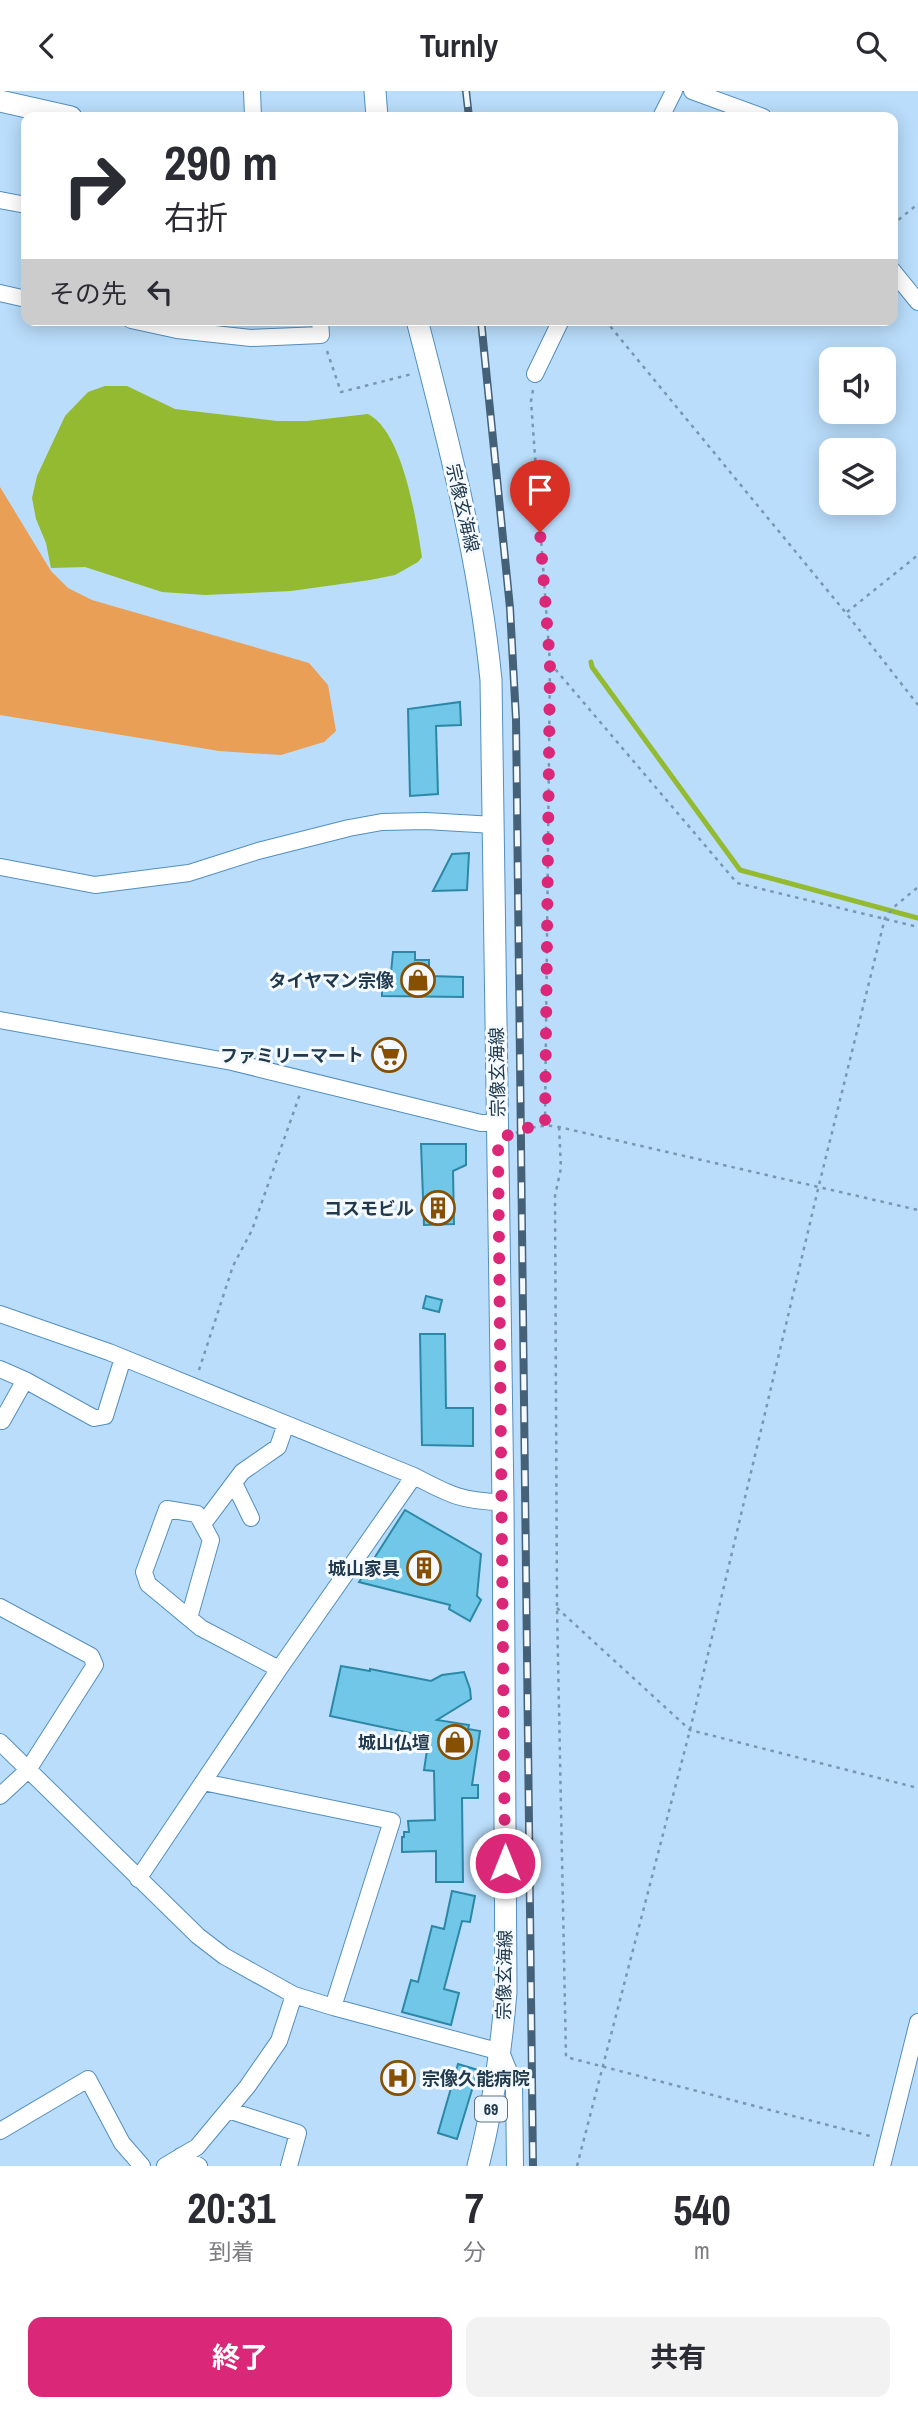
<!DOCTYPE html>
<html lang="ja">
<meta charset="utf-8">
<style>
:root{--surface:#fff;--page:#f2f2f3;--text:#2b2b33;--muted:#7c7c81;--accent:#db2777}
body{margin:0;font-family:"Archivo Narrow","Noto Sans JP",sans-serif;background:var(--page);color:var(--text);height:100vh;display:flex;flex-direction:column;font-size:26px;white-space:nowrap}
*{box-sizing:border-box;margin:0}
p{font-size:23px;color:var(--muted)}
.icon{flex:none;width:38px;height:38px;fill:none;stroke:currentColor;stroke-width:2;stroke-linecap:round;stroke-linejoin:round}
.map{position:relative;height:2075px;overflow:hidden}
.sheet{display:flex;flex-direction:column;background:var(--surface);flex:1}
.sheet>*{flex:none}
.banner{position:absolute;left:21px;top:21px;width:877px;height:214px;border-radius:14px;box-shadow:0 4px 18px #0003;background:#fff;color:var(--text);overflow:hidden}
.tools{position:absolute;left:819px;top:256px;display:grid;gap:14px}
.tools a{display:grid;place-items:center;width:77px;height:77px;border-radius:14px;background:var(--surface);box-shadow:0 4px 18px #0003;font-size:35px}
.pin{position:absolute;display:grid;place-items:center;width:60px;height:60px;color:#fff;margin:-72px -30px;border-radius:50% 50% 50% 0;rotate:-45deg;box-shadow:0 0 7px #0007}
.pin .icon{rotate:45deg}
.me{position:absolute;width:77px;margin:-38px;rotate:0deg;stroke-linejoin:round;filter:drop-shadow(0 0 5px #0008)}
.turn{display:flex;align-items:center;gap:24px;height:147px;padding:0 28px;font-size:32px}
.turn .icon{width:91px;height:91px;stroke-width:2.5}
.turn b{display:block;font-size:49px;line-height:60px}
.then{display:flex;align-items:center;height:66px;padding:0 28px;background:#0003;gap:14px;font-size:26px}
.eta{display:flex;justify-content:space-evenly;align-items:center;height:119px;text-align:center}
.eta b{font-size:42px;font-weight:700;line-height:49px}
.button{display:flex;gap:14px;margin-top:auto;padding:14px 28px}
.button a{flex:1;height:80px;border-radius:14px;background:var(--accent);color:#fff;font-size:28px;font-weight:700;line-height:80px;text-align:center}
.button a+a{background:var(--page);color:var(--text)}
header{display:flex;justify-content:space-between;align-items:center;height:91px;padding:0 28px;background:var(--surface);font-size:32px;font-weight:700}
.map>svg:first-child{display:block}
</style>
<header><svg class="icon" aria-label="back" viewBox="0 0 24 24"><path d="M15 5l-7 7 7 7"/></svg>Turnly<svg class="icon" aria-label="search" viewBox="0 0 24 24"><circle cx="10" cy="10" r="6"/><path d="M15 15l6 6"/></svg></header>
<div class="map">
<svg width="918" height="2075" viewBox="0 0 918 2075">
<rect width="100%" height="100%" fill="#b9ddfb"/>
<path fill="#e99f55" d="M0 396 51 480 68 497 92 509 309 572 328 594 336 640 324 651 281 664 219 660 0 624Z"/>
<path fill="#94ba31" d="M105 295H127L175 318 277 330H307L368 323C403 341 416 428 422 466L418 471 395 484 370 489 291 500 205 504 162 501 85 476 51 477 46 452 36 428 32 407 37 385 65 325 88 301Z"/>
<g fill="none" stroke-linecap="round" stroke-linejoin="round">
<path stroke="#94ba31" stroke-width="5" d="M591 571 592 576 740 779 918 827"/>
</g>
<path fill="#70c7e7" stroke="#2c88a6" stroke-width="2" d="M460 611 461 634 436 635 438 703 410 705 408 618Z
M469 762 467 799 433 800 452 763Z
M393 861H415V869H429V885L463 886V906L382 905V882H391Z
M421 1053H466V1074L453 1080 454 1133 424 1134Z
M426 1205 442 1209 439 1221 423 1217Z
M420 1243H445L446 1317H473V1355L422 1354Z
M405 1419 481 1463 477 1505 481 1509 470 1530 449 1518 450 1514 359 1491Z
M341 1575 370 1580V1578L431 1590 442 1584 464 1581 470 1598 471 1608 437 1629 469 1634 468 1638 480 1640 472 1694H478V1707H462L463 1791H436V1760L402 1761V1746H404V1741H409L408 1730 435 1729 434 1680 424 1679 429 1646 330 1625Z
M452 1800 475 1805 470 1831 462 1830 444 1898 459 1902 451 1934 402 1921 411 1889 418 1891 432 1835 444 1838Z
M458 1973 478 1979 457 2048 438 2042Z"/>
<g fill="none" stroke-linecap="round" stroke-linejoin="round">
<g stroke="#538fbe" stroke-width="18">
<path id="minor" d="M252 0 253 26
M692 0 763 26
M661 26 674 0
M0 109 26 114
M892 179 918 211
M0 202 26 208
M131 229 177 239 251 247 321 244 320 229
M535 283 561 229
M1 776 95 794 189 782 258 760 349 737 382 731 426 730 494 734
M0 929 232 971 481 1032H498
M0 1223 109 1261 414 1385C448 1403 463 1411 503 1411
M0 1278 25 1289 94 1327 105 1325 123 1267
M2 1330 25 1289
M234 1392 251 1427
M203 1433 242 1381 278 1356 286 1333
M0 1516 91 1565 95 1574 28 1679 0 1705
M189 1527 211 1449 197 1423 167 1418 144 1481 148 1493 201 1537 279 1578
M0 1651 198 1845 224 1865 294 1904 333 1916 501 1961 514 1993 515 2075
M203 1691 392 1730 333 1916
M138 1788 279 1578 414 1385
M228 2019 298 2042 289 2075
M0 2040 88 1988 122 2052 142 2075
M181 2065 199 2075
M165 2075 197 2056 247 1996 279 1950 294 1904
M882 2075 918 1931"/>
</g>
<g stroke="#538fbe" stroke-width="23">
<path id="major" d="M375 0 377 26
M0 10 71 26
M417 229C448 348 479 467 491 589L503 1411 506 1901C501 1960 493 2018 478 2075"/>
</g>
<path stroke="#7898b1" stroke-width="2.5" stroke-dasharray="3.5 5" stroke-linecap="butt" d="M892 134 918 113
M605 229 846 522 918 614
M327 260 341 301 412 283
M533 299 531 310 550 572 545 1033
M847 521 918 464
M550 572 737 792 918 836
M559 1036 561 1077 555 1105 557 1517 566 1966 874 2046
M516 1042C532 1036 542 1033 559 1036L918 1119
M199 1279 233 1175 252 1139 300 1003
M557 1517 690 1639 918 1697
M577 2075 690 1639 819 1094 885 827 894 816 918 796"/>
<use href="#minor" stroke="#fff" stroke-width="16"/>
<use href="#major" stroke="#fff" stroke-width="21"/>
<g stroke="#456177" stroke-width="8">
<path id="rail" d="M466 0 469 26
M481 229 510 517 516 628 533 2075"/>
</g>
<use href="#rail" stroke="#f4faff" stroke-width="5" stroke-dasharray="16" stroke-linecap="butt"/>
</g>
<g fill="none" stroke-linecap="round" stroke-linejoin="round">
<path stroke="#db2777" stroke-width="12" stroke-dasharray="0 21.6" d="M505 1772 498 1048 530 1036 545 1033 550 572 540 441"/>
</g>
<defs>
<g id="shop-ring" transform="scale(1.75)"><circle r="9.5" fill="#f4faff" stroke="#874f02" stroke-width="1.5"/><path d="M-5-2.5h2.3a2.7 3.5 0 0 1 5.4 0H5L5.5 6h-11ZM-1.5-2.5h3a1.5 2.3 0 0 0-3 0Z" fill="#874f02"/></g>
<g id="supermarket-ring" transform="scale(1.75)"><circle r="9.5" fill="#f4faff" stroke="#874f02" stroke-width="1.5"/><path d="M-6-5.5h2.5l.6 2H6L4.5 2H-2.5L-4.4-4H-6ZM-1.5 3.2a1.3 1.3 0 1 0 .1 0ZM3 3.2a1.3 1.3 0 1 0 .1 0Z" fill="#874f02"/></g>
<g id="building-ring" transform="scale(1.75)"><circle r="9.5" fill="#f4faff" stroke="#874f02" stroke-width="1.5"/><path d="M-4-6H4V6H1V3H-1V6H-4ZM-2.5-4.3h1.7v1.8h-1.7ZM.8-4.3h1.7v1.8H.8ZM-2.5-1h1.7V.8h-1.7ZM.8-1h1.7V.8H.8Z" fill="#874f02"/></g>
<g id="hospital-ring" transform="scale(1.75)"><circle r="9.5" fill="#f4faff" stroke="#874f02" stroke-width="1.5"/><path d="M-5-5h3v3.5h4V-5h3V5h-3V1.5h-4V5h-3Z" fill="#874f02"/></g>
</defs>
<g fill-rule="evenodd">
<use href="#shop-ring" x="418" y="889"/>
<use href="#supermarket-ring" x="389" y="964"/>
<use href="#building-ring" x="438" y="1117"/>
<use href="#building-ring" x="424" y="1477"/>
<use href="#shop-ring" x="455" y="1651"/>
<use href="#hospital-ring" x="398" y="1987"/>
</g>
<g text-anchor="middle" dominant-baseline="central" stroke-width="6" stroke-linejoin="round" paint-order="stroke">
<rect fill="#f4faff" stroke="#607382" stroke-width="2" x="475" y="2005.5" width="32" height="25" rx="5"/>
<g font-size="16" font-weight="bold" fill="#20394d">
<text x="491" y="2018">69</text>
</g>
<g font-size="18" fill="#20394d" stroke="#f4faff">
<text transform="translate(463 417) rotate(77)">宗像玄海線</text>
<text transform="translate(497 981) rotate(-91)">宗像玄海線</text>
<text transform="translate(504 1884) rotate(-89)">宗像玄海線</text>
</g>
<g font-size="18" font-weight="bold" fill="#20394d" stroke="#f4faff" text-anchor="end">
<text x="394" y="889">タイヤマン宗像</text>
<text x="364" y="964">ファミリーマート</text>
<text x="414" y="1117">コスモビル</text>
<text x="400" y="1477">城山家具</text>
<text x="430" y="1651">城山仏壇</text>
<text x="422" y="1987" text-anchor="start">宗像久能病院</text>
</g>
</g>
</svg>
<div class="tools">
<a><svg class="icon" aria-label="sound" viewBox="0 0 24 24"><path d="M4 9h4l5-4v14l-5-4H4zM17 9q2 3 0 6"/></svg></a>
<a><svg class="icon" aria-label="layers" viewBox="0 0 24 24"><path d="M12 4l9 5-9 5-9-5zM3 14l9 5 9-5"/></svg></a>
</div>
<div class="pin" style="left:540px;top:441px;background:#d93025"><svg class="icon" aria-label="arrive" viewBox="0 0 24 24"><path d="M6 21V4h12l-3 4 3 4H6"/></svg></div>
<svg class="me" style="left:505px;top:1772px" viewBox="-20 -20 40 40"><circle r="17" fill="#db2777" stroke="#fff" stroke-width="3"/><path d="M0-11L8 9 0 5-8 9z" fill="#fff"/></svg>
<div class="banner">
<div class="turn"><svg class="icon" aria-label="right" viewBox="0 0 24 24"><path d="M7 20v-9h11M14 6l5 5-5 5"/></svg><div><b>290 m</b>右折</div></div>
<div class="then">その先<svg class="icon" aria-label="left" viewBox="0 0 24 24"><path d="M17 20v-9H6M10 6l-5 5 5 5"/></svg></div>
</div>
</div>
<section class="sheet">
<div class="eta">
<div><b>20:31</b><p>到着</p></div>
<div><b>7</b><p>分</p></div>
<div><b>540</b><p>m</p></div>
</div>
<div class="button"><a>終了</a><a>共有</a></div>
</section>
